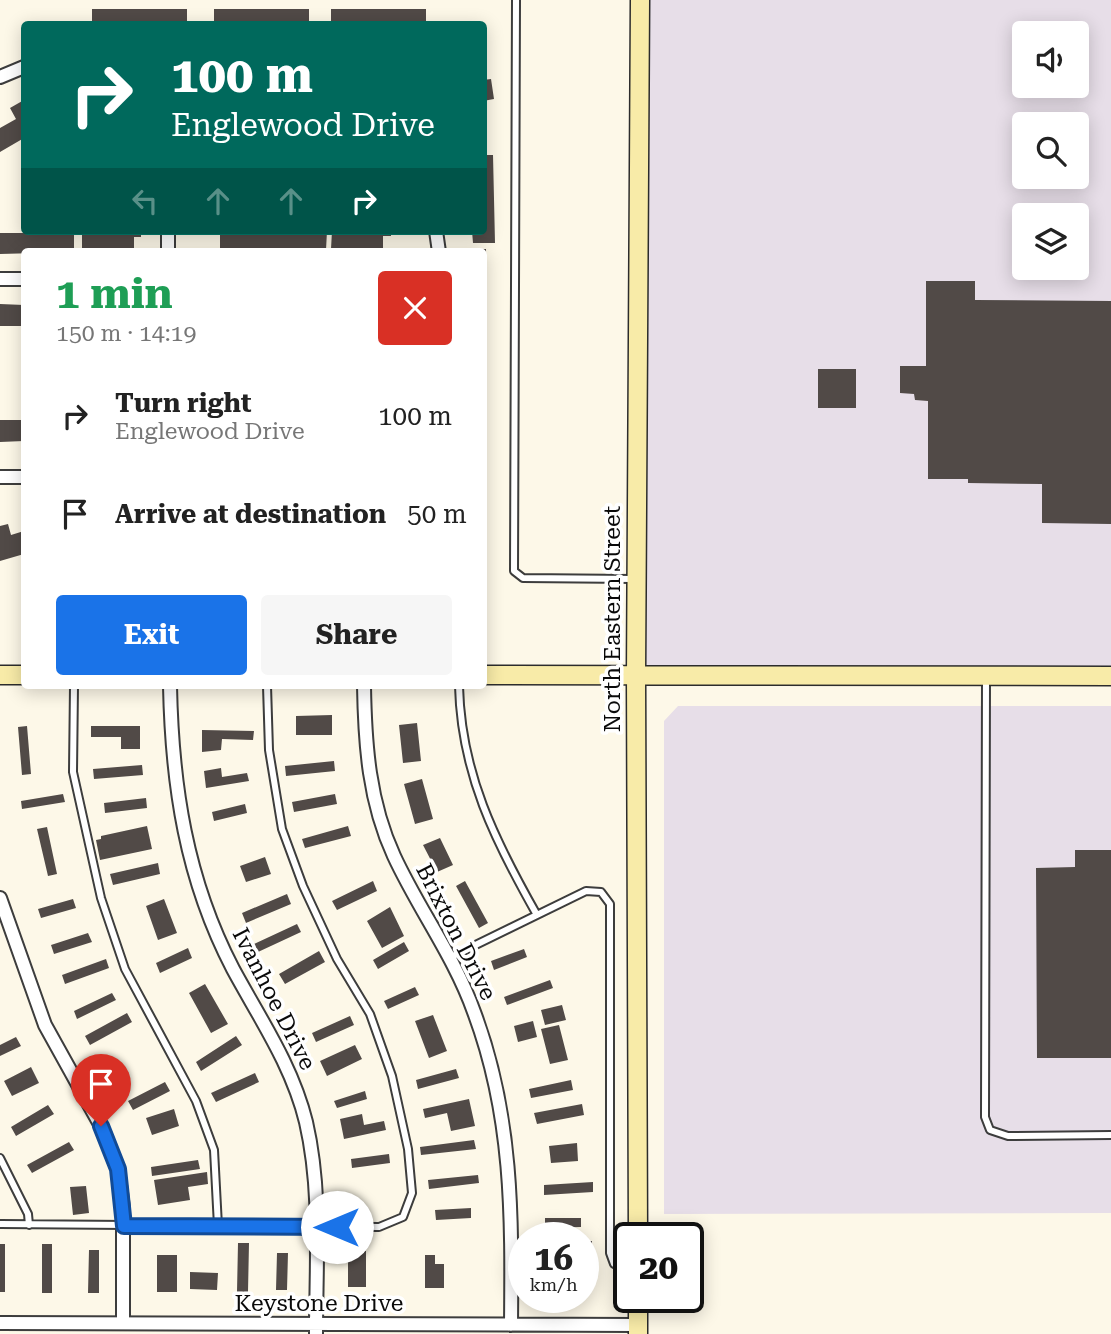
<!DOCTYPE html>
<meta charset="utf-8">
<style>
:root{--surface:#fff;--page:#f6f6f6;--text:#222;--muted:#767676;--accent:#1a73e8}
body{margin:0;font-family:"Roboto Serif",serif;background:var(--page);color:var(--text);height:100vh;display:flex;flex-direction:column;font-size:26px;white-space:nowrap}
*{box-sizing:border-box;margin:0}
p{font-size:23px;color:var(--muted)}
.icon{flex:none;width:38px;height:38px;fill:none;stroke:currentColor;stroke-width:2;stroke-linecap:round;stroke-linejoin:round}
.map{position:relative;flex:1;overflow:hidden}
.panel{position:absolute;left:21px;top:248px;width:466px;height:441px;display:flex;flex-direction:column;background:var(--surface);border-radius:7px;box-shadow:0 4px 18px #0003}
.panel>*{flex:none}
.banner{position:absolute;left:21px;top:21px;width:466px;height:214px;border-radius:7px;box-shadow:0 4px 18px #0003;background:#00695c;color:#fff;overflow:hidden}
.tools{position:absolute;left:1012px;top:21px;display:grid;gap:14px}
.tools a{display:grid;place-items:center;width:77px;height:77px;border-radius:7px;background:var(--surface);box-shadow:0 4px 18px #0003;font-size:35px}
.speed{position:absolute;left:508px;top:1222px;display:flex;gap:14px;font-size:35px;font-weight:700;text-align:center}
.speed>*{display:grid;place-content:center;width:91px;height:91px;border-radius:50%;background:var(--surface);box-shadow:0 4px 18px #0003;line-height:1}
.speed small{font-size:18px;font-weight:400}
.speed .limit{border:4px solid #111;border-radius:10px;background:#fff;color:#111}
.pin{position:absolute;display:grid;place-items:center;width:60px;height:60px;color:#fff;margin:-72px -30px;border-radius:50% 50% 50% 0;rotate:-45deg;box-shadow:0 0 7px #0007}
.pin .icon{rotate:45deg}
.me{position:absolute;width:77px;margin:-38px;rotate:270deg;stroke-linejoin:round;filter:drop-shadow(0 0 5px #0008)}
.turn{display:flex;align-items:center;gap:24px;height:147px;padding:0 35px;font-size:32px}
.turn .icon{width:91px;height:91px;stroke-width:2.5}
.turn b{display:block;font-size:49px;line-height:60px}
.lanes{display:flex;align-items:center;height:66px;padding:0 35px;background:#0003;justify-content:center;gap:35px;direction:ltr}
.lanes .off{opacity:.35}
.round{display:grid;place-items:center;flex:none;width:74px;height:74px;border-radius:7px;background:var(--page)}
.summary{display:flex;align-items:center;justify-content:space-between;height:119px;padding:0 35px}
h1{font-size:42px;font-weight:700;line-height:52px;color:#1e9e55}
.action{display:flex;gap:14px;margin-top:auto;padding:14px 35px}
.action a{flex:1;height:80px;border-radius:7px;background:var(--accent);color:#fff;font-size:28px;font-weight:700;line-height:80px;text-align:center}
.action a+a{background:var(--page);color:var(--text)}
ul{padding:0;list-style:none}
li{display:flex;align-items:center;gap:21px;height:98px;padding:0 35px}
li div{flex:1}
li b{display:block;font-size:26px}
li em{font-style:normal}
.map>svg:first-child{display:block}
</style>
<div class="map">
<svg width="1111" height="1334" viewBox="0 0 1111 1334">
<rect width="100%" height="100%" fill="#fdf8e8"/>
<path fill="#e7dee8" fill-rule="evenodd" d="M648 0H1111V667H645ZM1024 33H1076V86H1024ZM1024 124H1076V177H1024ZM1024 215H1076V268H1024Z
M678 706H1111V1213L664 1214V721Z"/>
<path fill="#514a47" d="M92 9H187V24H92Z
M214 9H309V24H214Z
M331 9H426V24H331Z
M491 79 494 99 483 101V80Z
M24 100V138L0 152V128L16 119 10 108Z
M483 155H493L495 243H473L472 231H483Z
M82 231H141V237H134V251H82Z
M220 231H327L326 250 220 248Z
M332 231H391V236H383V250L331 249Z
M0 233H74V252L0 254Z
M464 249H486L487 340H483V252H464Z
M926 281H975V300L1111 301V524L1042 523V484L968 483V479H928V401L915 400 914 394 900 393V366H926Z
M0 304 24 305V326H0Z
M483 344H486V437H483Z
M818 369H856V408H818Z
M0 420H24V441L0 442Z
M483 441H486V532H483Z
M8 524 11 535 24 531V554L0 561V526Z
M483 536H487L486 628H483Z
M332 715V735H296V716Z
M417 723 421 761 403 763 399 725Z
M27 726 31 774 22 775 18 727Z
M91 726H140V749H121V737H91Z
M202 730 254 731 253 740 222 739 221 750 202 752Z
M334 761 335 771 286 776 285 766Z
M142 765 143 775 94 779 93 769Z
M221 768 222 777 247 773 249 781 206 788 204 771Z
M422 779 433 819 415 824 404 784Z
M63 794 65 802 22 809 21 801Z
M335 794 337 804 294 812 292 802Z
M146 798 147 808 105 813 104 803Z
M245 804 247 813 214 821 212 812Z
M147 826 152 849 100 860 96 840 101 839V836Z
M348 826 351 836 305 848 302 839Z
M47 827 57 874 48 876 37 829Z
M440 838 453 865 437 872 423 845Z
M1075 850H1111V1058H1037L1036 868 1075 867Z
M265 857 271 874 246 882 240 866Z
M158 863 160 874 113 885 110 874Z
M373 881 377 891 337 910 332 901Z
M465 881 488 923 479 928 456 886Z
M287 894 291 904 246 923 242 913Z
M73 899 76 908 41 918 38 909Z
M164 899 177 933 158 940 146 906Z
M390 907 404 936 382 948 367 921Z
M297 924 301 932 258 952 254 944Z
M88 933 92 942 54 954 51 945Z
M404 942 409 951 378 969 373 960Z
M188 948 192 958 160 973 156 963Z
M524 949 527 957 494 970 491 961Z
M319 951 325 962 285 984 279 974Z
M106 959 109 968 65 984 62 975Z
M550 980 553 988 507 1005 504 997Z
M205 984 228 1024 211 1033 189 993Z
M415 987 419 995 388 1009 384 1001Z
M112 993 116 1000 77 1019 74 1011Z
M562 1005 566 1020 545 1025 541 1010Z
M127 1013 132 1022 90 1045 85 1036Z
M433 1015 447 1051 429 1058 415 1021Z
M350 1016 354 1025 316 1042 312 1033Z
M533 1021 537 1037 518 1042 514 1026Z
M559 1025 568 1060 550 1064 541 1029Z
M236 1036 242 1045 201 1071 196 1062Z
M16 1037 21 1046 0 1056V1045Z
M355 1045 362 1059 327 1076 320 1061Z
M31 1067 39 1083 12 1096 4 1081Z
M456 1069 459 1078 418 1089 416 1080Z
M255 1073 259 1082 216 1102 211 1093Z
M571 1080 573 1090 531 1098 529 1089Z
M165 1082 170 1091 133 1110 128 1101Z
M365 1091 367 1099 337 1108 334 1101Z
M469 1099 475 1126 451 1131 447 1113 425 1118 423 1109Z
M582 1104 584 1115 537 1124 534 1113Z
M48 1105 54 1114 16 1136 11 1127Z
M174 1109 179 1126 152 1135 146 1118Z
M362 1114 364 1125 384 1121 386 1130 344 1139 340 1119Z
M474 1140 476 1149 421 1155 420 1147Z
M69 1142 74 1150 32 1173 27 1165Z
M577 1143 578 1161 551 1163 549 1146Z
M389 1154 390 1163 352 1168 351 1159Z
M198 1160 200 1169 152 1176 151 1167Z
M207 1172 208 1184 188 1187 190 1200 158 1205 154 1180Z
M478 1175 479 1183 429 1189 428 1180Z
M593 1182V1192L544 1195V1185Z
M86 1186 89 1213 73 1215 70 1187Z
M471 1208V1218L436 1220 435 1210Z
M545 1218H581V1227L545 1228Z
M583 1241H592V1251H583Z
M238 1243H249L248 1292H237Z
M0 1244H5V1292H0Z
M42 1244H52V1293H42Z
M89 1250H99V1293H88Z
M348 1251H366V1287H348Z
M277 1253H288L287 1290H276Z
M157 1255H177V1292H157Z
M425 1255H435V1264H444V1288H425Z
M190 1272 218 1273 217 1290 190 1289Z"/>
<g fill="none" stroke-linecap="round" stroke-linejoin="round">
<g stroke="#3d3d3d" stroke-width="10">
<path id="service" d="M516 0 514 571 523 578 634 579
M986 677 985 1117 990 1130 1008 1136 1111 1135
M74 686 73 772 101 898 125 969 196 1101 214 1150 218 1226
M459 686C461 773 495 841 537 915
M451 957 586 891 601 892 610 904V1253L614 1264 628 1269
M0 1158 28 1214 29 1225
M0 1224 379 1227 403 1217 412 1193 408 1149 392 1076 370 1014 337 959 303 886 282 829 269 750 267 686"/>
</g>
<g stroke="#3d3d3d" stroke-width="16">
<path id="minor" d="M0 77 24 67
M168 231V252
M436 231 439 252
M0 279H24
M0 477H24
M170 686C172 785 186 879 233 969 260 1019 292 1065 306 1122 322 1191 316 1264 316 1334
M364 686C365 745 369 802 394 856 419 910 454 956 474 1012 513 1116 512 1216 511 1325
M0 898 45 1025 101 1126 118 1169 123 1208V1323
M0 1323 638 1325"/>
</g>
<g stroke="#2c2c2c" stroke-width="21">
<path id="secondary" d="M0 675H24
M483 675 1111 676
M638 1237 636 676 640 0
M638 1297V1334"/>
</g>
<use href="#service" stroke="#fff" stroke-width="6"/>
<use href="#minor" stroke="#fff" stroke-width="12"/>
<use href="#secondary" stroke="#f8eba8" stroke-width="18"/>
</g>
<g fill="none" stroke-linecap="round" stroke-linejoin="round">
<g stroke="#114b97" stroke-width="18">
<path id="route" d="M101 1126 118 1169 124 1226 337 1227"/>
</g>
<use href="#route" stroke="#1a73e8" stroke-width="12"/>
</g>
<g text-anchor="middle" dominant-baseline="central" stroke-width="7" stroke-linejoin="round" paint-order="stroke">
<g font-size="23" fill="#0a0a0a" stroke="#fff">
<text transform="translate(612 619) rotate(-90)">North Eastern Street</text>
<text transform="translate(456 932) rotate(63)">Brixton Drive</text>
<text transform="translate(274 999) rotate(63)">Ivanhoe Drive</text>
<text x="319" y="1303">Keystone Drive</text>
</g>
</g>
</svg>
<div class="tools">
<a><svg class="icon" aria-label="sound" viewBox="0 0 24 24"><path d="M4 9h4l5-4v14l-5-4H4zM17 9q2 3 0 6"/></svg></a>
<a><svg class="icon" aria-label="search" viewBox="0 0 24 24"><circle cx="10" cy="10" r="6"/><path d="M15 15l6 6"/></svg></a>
<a><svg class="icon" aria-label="layers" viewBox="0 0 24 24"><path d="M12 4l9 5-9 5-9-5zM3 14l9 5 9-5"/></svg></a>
</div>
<div class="speed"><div>16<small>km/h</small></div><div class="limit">20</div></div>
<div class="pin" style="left:101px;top:1126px;background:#d93025"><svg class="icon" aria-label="arrive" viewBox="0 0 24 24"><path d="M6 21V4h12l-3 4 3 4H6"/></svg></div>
<svg class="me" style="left:337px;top:1227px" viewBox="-20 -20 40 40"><circle r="19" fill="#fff"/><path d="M0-13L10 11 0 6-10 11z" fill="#1a73e8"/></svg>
<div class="banner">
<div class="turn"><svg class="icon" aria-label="right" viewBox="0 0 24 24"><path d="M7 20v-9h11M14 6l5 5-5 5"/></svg><div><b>100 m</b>Englewood Drive</div></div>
<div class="lanes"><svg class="icon off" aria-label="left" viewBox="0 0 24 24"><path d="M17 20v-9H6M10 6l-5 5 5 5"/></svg><svg class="icon off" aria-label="ahead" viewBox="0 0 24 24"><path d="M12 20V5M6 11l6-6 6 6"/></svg><svg class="icon off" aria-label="ahead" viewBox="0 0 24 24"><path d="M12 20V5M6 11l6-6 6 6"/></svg><svg class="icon" aria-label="right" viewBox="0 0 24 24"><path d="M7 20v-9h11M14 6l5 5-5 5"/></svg></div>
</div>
<section class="panel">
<div class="summary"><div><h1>1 min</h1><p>150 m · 14:19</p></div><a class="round" style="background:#d93025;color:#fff"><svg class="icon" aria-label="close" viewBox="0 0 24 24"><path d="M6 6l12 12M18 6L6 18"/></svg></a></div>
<ul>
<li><svg class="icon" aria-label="right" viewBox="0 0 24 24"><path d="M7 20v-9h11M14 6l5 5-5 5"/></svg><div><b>Turn right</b><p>Englewood Drive</p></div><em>100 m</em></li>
<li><svg class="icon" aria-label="arrive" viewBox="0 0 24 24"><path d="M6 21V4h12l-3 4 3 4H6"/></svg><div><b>Arrive at destination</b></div><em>50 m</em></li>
</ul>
<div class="action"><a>Exit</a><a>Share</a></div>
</section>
</div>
